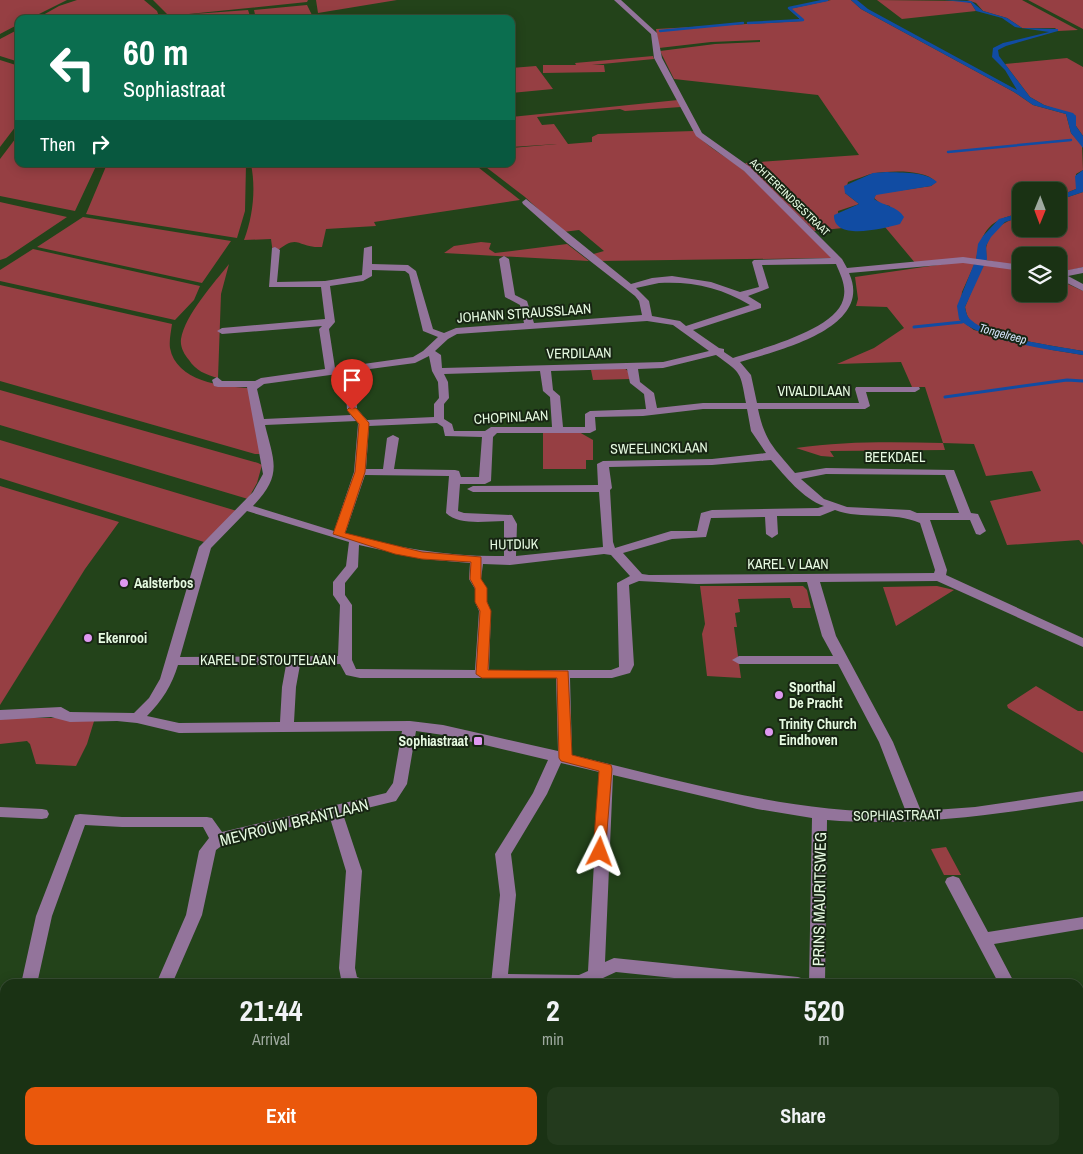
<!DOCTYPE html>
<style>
:root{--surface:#1a3214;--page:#233a1d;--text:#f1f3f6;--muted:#9faaa0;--line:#384d34;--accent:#ea580c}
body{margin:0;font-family:"Archivo Narrow",sans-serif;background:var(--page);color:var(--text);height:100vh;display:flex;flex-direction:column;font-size:19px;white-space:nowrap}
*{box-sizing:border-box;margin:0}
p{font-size:16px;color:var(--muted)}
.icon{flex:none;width:28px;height:28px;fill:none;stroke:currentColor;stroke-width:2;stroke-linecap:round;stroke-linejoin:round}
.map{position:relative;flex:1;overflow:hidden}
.details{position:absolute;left:0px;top:979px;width:1084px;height:176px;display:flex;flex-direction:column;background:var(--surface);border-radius:15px 15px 0 0;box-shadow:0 2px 12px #0003,0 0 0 1px var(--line)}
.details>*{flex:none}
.banner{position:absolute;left:15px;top:15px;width:500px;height:152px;border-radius:10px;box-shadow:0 2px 12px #0003,0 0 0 1px var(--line);background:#0b6e4f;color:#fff;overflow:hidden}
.needle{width:32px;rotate:181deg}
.tools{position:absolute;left:1012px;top:182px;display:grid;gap:10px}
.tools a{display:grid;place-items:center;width:55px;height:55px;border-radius:10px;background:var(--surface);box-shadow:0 2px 12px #0003,0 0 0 1px var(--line);font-size:25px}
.pin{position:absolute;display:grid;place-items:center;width:42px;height:42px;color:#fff;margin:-51px -21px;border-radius:50% 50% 50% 0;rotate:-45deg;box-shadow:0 0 5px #0007}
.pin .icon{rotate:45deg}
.me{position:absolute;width:55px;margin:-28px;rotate:3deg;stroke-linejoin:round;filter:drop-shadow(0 0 4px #0008)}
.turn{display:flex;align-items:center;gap:18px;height:105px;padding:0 25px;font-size:22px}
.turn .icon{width:65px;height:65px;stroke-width:2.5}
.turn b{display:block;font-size:35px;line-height:42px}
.then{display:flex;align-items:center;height:48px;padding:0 25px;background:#0003;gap:10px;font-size:19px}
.eta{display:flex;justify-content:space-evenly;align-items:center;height:85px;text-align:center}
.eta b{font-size:30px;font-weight:700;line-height:35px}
.primary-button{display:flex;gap:10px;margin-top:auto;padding:10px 25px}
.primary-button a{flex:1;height:58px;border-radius:10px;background:var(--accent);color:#fff;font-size:20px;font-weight:700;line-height:58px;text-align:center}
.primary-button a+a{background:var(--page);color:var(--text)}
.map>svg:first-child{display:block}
</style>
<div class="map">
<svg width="1083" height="1154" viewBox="0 0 1083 1154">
<rect width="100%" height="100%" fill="#23431a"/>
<path fill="#963f43" d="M0 0H67L29 19H19V24L0 34Z
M77 0H144L157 11 160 19H36L59 6Z
M153 0H308L307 2 169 16Z
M316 0H397L318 13Z
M831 0H851L861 9 1014 92 1033 105 1066 114 1071 133 1082 145 1083 170 1076 174V189L1059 196V191H1021V213C989 220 983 229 976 259L916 264 885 227H889L890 206 881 204 874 198 876 194 931 186 936 182C925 169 891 171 875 173 866 175 857 179 848 182L845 193 859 204 838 211 839 226 843 228 814 231 745 163 859 155 818 95 674 79 660 51 715 44 760 42V40L711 42 659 48 656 29 802 21 789 9Z
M877 0 963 1 971 3 976 11 902 19Z
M967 0H1022L1078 30 1058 31 1055 28H1022L1007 18 983 11 976 3Z
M1028 0H1083V29Z
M307 5 314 19H256L254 10Z
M248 10 251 19H168L180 15Z
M19 29V62L0 56V39Z
M653 56 654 59 592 65H604L605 72 543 73V65H576L575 63Z
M1067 58 1083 67V136L1076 126V116L1044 105 1030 97 1005 64Z
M0 60 19 66V122L0 147Z
M536 66 553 89 511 93V68Z
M678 100 681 107 625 111 620 109 537 117 542 125 554 124 568 144 592 142V137L598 134 694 131C707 148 726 156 742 169 774 196 802 228 832 258L598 261 590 255 604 251 579 230 563 232 525 197 482 164H511V148L557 144 511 147V117Z
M19 134V164H97L75 211 0 196V159Z
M107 164H246L245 211 237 238 86 214Z
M251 164H474L520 200 374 222 376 226 326 229 322 247C295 248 300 231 273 254L271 239 244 240C253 216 256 189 251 164Z
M1083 192V267L1059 273V256H1021V267L986 260C987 255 985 249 987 244 992 228 1006 220 1021 217V229H1059V200Z
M0 202 67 217 6 258 0 260Z
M83 217 231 241 202 283 37 247Z
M481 242 491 243 489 249 495 253 567 244 589 261 444 253 454 246Z
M33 249 200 286 194 300 175 320 0 281V270Z
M951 263H975L962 292 959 319 974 330 1052 350 1083 355V545L1079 540 1007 545 990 501 1041 491 1032 471 986 476 974 444 943 443 945 450 830 451 834 457 821 456 796 448C845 441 893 442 943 443L925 387H912L901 362 837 364 874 348 904 328 887 307 856 306 858 299 855 277Z
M229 264 221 294 218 378C206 375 195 370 189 360 184 354 180 347 181 339 185 315 214 283 229 264Z
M983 264 1021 270V294H1059V280L1083 291V351C1057 346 990 338 971 321 967 317 966 312 965 307Z
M0 285 172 324C171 332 169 340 170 348 176 381 222 387 249 388L263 454H255L0 381Z
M624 368 628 371 630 379 593 380 591 370Z
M0 390 258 463 262 465 257 483 248 499 0 425Z
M543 432H579L593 440V460H586V469H543Z
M0 440 237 511 204 542 0 478Z
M0 486 119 522 85 569 0 705Z
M700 586H803L807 590 811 608H793L790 598 738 599 740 612 735 613 737 627H734L741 678 707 676 702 634 705 624Z
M937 586 954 590 896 626 883 587Z
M1036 686 1078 711H1083V753L1008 708 1007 705Z
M0 718H95L87 744 76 766 36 764 30 744 27 741 0 744Z
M946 847 961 875H944L931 849Z
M634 1150H758L753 1154H638Z"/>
<path fill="#114ca3" d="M851 0H857L868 9 1017 90 1005 70 992 57 993 48 1003 43 1049 32 1015 27 1002 18 976 11 971 3 944 0 971 1 983 11 1007 18 1022 28 1058 29V31L1006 46 998 50 999 56 1030 97 1044 105 1073 113 1076 116V126L1083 136V148L1071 133 1066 114 1033 105 1014 92 861 9Z
M1083 170V192L1059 200V196L1076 189 1075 176Z
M887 172C902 173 925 171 937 182L931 186 876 195 874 199C884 206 897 206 904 217L900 224C885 228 833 242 834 215L859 204 845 193 844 186 873 173Z
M1021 213V217L1005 222 991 237 986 246 987 259 965 307C966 312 967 317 971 320 990 338 1057 346 1083 351V355C1051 350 981 341 959 319L957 306 976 259 978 244 983 236 999 219Z"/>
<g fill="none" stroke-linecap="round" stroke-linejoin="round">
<path stroke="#114ca3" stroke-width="2.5" d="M748 23 803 20 789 8 827 0
M660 31 743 23
M948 152 1071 140"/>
<path stroke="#114ca3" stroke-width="3" d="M914 327 962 322
M945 397 1067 380 1083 381"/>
<path fill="#93749b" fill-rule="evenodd" d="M614 0H621L657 33 662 58 702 133 750 167 842 259 847 268 963 257 1021 265V271L963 263 849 273C875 329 775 351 740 362L751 375 757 403H859L855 389 856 387H919L920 389 915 392H866L870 406 865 409H758C765 442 774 448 795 473L826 468 954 470 971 513 978 514 986 531 980 535 976 534 970 520H930L947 570 946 575 1083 638V647L937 581 820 582 836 636 893 742 921 811 975 807 1083 791V801C998 814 914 827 827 820L825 984H809L812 818 757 809 613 775 605 962 614 958 798 977 804 979 806 984H732L616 972 603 978 600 984H491L500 895 495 854 533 793 548 760 443 735 416 731 407 784 396 801 343 814 362 871 355 968 357 977 362 979 364 984H342L339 968 346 871 330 818 228 841 216 850 202 915 172 984H156L186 915 199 851 209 838 203 827H122L85 825 52 916 37 984H21L36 916 75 815 80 814 122 817H207L212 818 222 832 386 793 393 783 402 731 179 733 137 723 117 721 70 722 51 717 0 720V710L61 707 70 712 134 713 149 698 160 679 199 547 253 492 263 474 247 387H218L214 386 212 380 217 377 222 381H255L261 378 325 369 319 329 322 326 222 334 217 331 222 328 325 319 321 287H269L272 248 275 247 280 250 277 282 325 281 362 275 364 248 372 246V264L408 265 416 271 433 329 444 333 456 328 524 323 520 305 505 297 499 259 504 256 509 259 515 295 527 301 534 323 642 315 639 301 635 296 567 243 523 204 522 202 526 199 631 284 652 278 672 276 711 282 740 292 759 287 752 262 754 260 831 258 744 171 696 136 654 58 651 34ZM836 264C841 276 847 287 843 300 835 330 760 349 733 358L724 352V349L719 348 693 330 761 308V304L748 296 769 288 762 265ZM372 270 405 271 409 274 423 331 438 337 423 351 413 357 335 368 329 329 335 322 330 286 363 281 372 276ZM659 283C692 281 722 288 750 305L686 326 680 321 652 316 649 301 636 288ZM647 321 673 325 709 351 663 362 442 368 441 355 435 351 448 339 457 334ZM716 355C742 374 740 371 746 403H703L657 408 654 393 640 382 638 369 663 368ZM429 356 432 371 438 382 439 398 434 404V417L367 420 357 409 355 371 415 363ZM627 369 630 383 644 394 646 409 590 411 585 414V427H563L560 396 553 390 551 371ZM540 371 543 391 550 397 552 427H491L485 431H454L452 424 444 419V404L449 398 448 382 444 374ZM345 373 347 410 351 415 264 419 257 389 264 384ZM703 409H747L751 431 766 453 712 459 603 461 597 464 598 485 473 486 467 489 473 492H599L603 547 516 556 517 524 512 515 464 513 458 511 460 484H485L491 481 493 437 497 433H590L596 430 595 417 643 416ZM357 421 358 424 354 472 334 531 253 506C283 475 274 462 265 425ZM437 423 443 427 445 436 482 437 479 477H461L459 471 455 470 394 469 399 438 393 435 387 438 383 469H366L369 426ZM771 460C785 476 803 499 824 506L818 508 712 510 701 513 697 531H671L615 548 613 542 610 490 612 488 609 467 712 465ZM826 474 945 475 959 513H917L910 510 847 507 824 499 801 479ZM365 475 449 476 446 513C459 526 487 521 504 521V556C450 557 397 548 345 534ZM835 510C862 520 893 511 920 523L935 570 934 573 649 575 642 574 623 553 672 539 706 537 711 518H713L765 517 766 534 772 538 778 534 777 516H820ZM247 511 349 542 346 566 333 582V595L340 605 338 656 180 657 211 548ZM359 545 422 559 470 563 469 579 475 589V602L479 611 475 670 356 669 352 660V605L345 595V583L358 567ZM604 554 611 555 630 576 617 583 619 667 611 670H489L491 611 487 602V589L481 579 483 564 510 565ZM639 581 697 584 807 582 822 636 833 656H739L732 660 739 664H838L879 742 906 812C792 814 682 781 572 755L570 678H612L630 673 634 665 629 585ZM340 664 346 675 360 678H556L558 751 443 725 410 721 294 722 296 687 300 665ZM178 665H286L282 687 280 722 179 723 147 716C162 701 172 685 178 665ZM561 763 599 772 588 971 579 975 508 974 516 895 511 854 547 794Z
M1083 267V273L1068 276 1083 284V291L1059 279V272Z
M0 807 42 809 47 810 49 814 47 818 42 819 0 817Z
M953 876 959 878 988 932 1083 917V929L994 944 1015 984H999L945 882 947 878Z
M1083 1055V1069L1079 1070V1056Z
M0 1066H5V1080H0Z
M1079 1111 1083 1113V1135L1079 1133Z
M43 1150H61L60 1154H42Z
M200 1150H218L217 1154H199Z
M359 1150H377V1154H359Z
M534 1150H552V1154H534Z
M809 1150H827V1154H809Z"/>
</g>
<path fill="#ea580c" stroke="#983908" d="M349 408H356L369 423 365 472 345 533 422 552 481 557V579L487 588V602L491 611 488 670 568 671 572 755 611 765 612 769 605 856H595L593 852 599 771 561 761 559 758 557 678H482L476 674 480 611 475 602V588L470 579 471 562 422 559 395 554 333 534 355 472 359 424 347 410Z"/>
<g fill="#df98f1" stroke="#172513" stroke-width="2">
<circle cx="124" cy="583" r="5"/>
<circle cx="88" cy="638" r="5"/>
<circle cx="779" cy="695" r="5"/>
<circle cx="769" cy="732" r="5"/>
<rect x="473" y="736" width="10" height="10" rx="2.5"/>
</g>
<g text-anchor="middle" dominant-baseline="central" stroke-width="4" stroke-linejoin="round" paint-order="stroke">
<g font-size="11" fill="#e6fae1" stroke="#172513">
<text transform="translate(790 197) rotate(44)">ACHTEREINDSESTRAAT</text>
</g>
<g font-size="12" font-style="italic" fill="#d5e4fc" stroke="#172513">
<text transform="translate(1003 334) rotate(15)">Tongelreep</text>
</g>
<g font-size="14" fill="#e6fae1" stroke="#172513">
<text transform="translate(524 313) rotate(-4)">JOHANN STRAUSSLAAN</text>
<text transform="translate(579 353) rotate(-1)">VERDILAAN</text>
<text x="814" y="391">VIVALDILAAN</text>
<text transform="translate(511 417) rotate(-3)">CHOPINLAAN</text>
<text transform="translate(659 448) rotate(-1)">SWEELINCKLAAN</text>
<text x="895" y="457">BEEKDAEL</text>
<text transform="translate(514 544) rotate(-1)">HUTDIJK</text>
<text x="788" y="564">KAREL V LAAN</text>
<text x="268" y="660">KAREL DE STOUTELAAN</text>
<text transform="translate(897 815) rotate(-1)">SOPHIASTRAAT</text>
</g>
<g font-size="14" font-weight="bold" fill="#e6fae1" stroke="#172513" text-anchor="start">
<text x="134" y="583">Aalsterbos</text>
<text x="98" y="638">Ekenrooi</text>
<text x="789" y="687">Sporthal<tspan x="789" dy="16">De Pracht</tspan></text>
<text x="779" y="724">Trinity Church<tspan x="779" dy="16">Eindhoven</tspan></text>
<text x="468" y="741" text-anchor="end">Sophiastraat</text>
</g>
<g font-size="16" fill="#e6fae1" stroke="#172513">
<text transform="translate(294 822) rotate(-14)">MEVROUW BRANTLAAN</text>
<text transform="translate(819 899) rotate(-89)">PRINS MAURITSWEG</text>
</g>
</g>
</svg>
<div class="tools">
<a><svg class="needle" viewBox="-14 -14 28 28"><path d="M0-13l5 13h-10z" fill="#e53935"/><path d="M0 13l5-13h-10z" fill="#9faaa0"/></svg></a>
<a><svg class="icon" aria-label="layers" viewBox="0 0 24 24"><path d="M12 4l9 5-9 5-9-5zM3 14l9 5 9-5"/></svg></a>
</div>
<div class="pin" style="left:352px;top:410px;background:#d93025"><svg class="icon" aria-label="arrive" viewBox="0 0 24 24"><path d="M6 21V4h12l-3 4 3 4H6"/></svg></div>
<svg class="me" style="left:600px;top:852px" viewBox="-20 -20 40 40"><path d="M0-17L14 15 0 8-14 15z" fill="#ea580c" stroke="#fff" stroke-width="4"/></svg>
<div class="banner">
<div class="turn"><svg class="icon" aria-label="left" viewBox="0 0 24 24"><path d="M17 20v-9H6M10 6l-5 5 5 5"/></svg><div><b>60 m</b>Sophiastraat</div></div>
<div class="then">Then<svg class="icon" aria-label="right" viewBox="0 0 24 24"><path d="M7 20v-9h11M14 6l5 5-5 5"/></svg></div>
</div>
<section class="details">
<div class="eta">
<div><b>21:44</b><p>Arrival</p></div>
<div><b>2</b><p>min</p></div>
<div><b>520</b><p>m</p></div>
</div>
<div class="primary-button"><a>Exit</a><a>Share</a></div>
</section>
</div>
